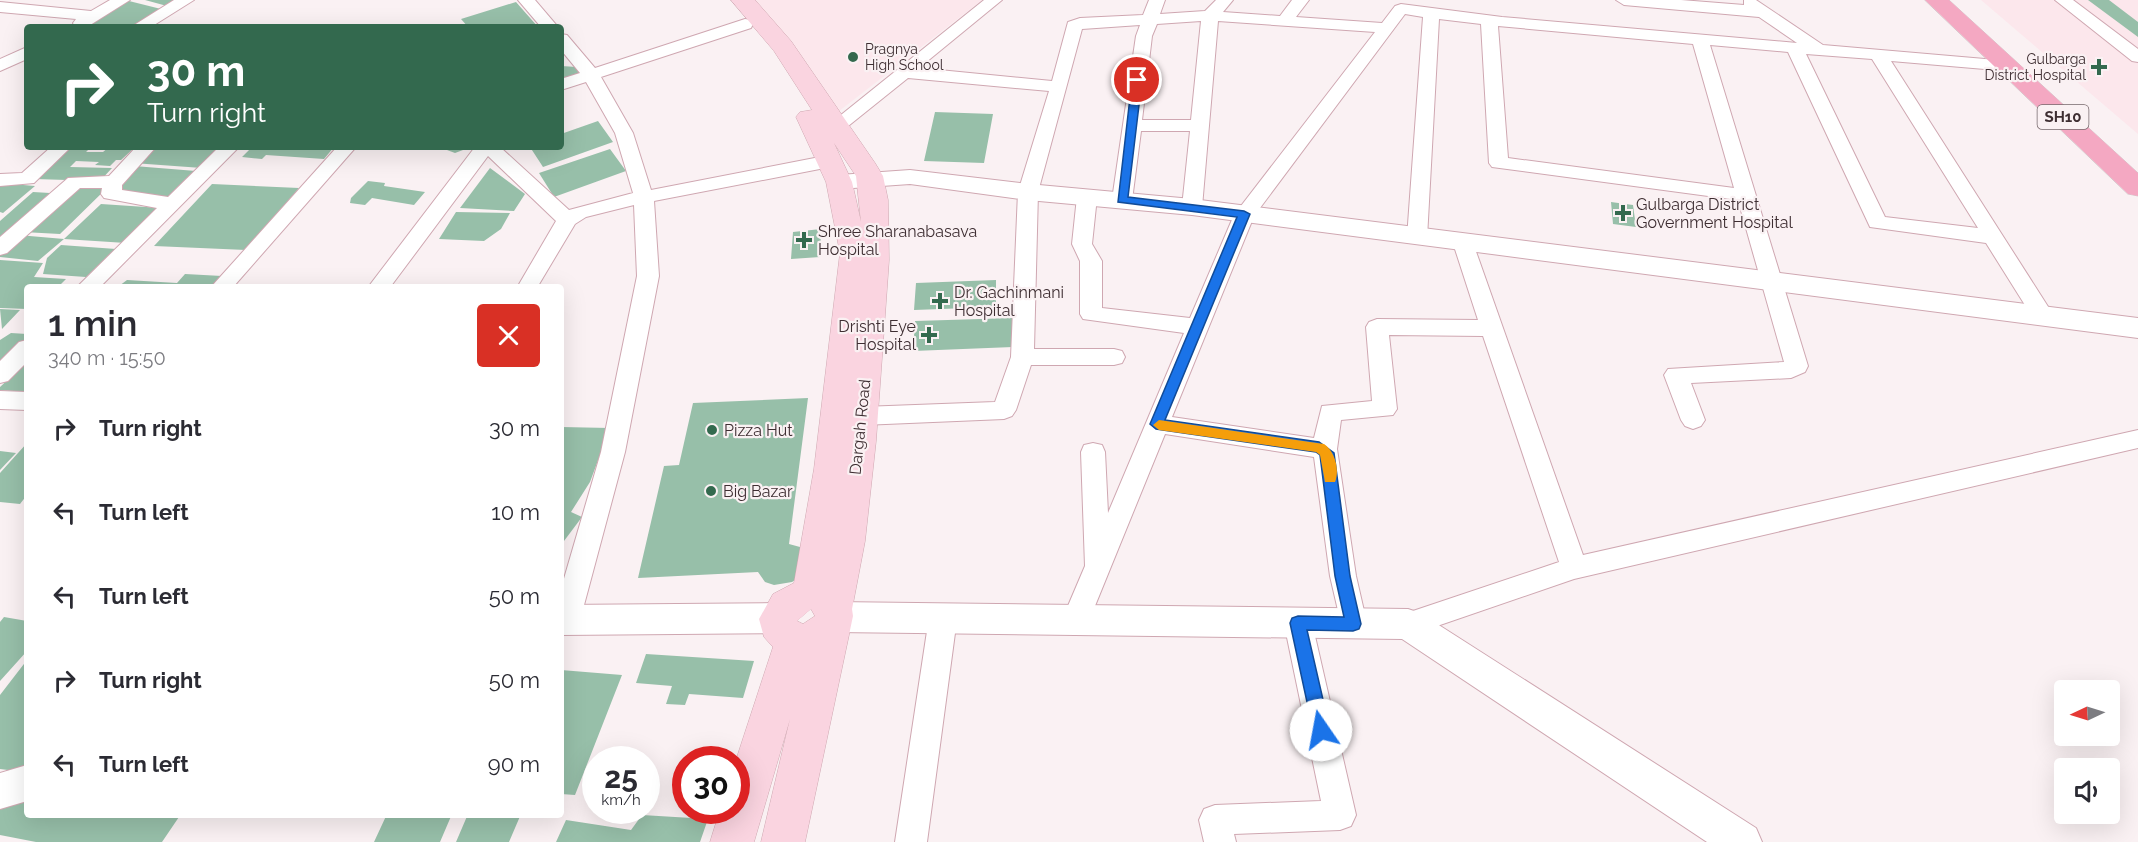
<!DOCTYPE html>
<meta charset="utf-8">
<style>
:root{--surface:#fff;--page:#f2f2f3;--text:#2b2b33;--muted:#7c7c81}
body{margin:0;font-family:Raleway,sans-serif;background:var(--page);color:var(--text);height:100vh;display:flex;flex-direction:column;font-size:22px;white-space:nowrap}
*{box-sizing:border-box;margin:0}
p{font-size:20px;color:var(--muted)}
.icon{flex:none;width:33px;height:33px;fill:none;stroke:currentColor;stroke-width:2;stroke-linecap:round;stroke-linejoin:round}
.map{position:relative;flex:1;overflow:hidden}
.drawer{position:absolute;left:24px;top:284px;width:540px;height:534px;display:flex;flex-direction:column;background:var(--surface);border-radius:6px;box-shadow:0 6px 24px #0002}
.drawer>*{flex:none}
.hud{position:absolute;left:24px;top:24px;width:540px;height:126px;border-radius:6px;box-shadow:0 6px 24px #0002;background:#33694e;color:#fff;overflow:hidden}
.needle{width:39px;rotate:266deg}
.tools{position:absolute;left:2054px;top:680px;display:grid;gap:12px}
.tools a{display:grid;place-items:center;width:66px;height:66px;border-radius:6px;background:var(--surface);box-shadow:0 6px 24px #0002;font-size:30px}
.speed{position:absolute;left:582px;top:746px;display:flex;gap:12px;font-size:30px;font-weight:700;text-align:center}
.speed>*{display:grid;place-content:center;width:78px;height:78px;border-radius:50%;background:var(--surface);box-shadow:0 6px 24px #0002;line-height:1}
.speed small{font-size:15px;font-weight:400}
.speed .limit{border:9px solid #d22;background:#fff;color:#111}
.pin{position:absolute;display:grid;place-items:center;width:51px;height:51px;color:#fff;margin:-26px;border:3px solid #fff;border-radius:50%;box-shadow:0 2px 6px #0007}
.me{position:absolute;width:66px;margin:-33px;rotate:348deg;stroke-linejoin:round;filter:drop-shadow(0 0 4px #0008)}
.turn{display:flex;align-items:center;gap:21px;height:126px;padding:0 24px;font-size:27px}
.turn .icon{width:78px;height:78px;stroke-width:2.5}
.turn b{display:block;font-size:42px;line-height:51px}
.round{display:grid;place-items:center;flex:none;width:63px;height:63px;border-radius:6px;background:var(--page)}
.head{display:flex;align-items:center;justify-content:space-between;height:102px;padding:0 24px}
h1{font-size:36px;font-weight:600;line-height:45px}
ul{padding:0;list-style:none}
li{display:flex;align-items:center;gap:18px;height:84px;padding:0 24px}
li div{flex:1}
li b{display:block;font-size:22px}
li em{font-style:normal}
.map>svg:first-child{display:block}
</style>
<div class="map">
<svg width="2138" height="842" viewBox="0 0 2138 842">
<rect width="100%" height="100%" fill="#faf1f3"/>
<path fill="#fce7ec" d="M750 0H982L834 115Z
M1981 0H2138V134Z"/>
<path fill="#97bfa9" d="M145 0H178L167 6Z
M2088 0H2109L2138 22V37Z
M129 1 161 9 132 27H82Z
M516 2 538 27H468L461 19Z
M561 66 577 67 582 74 561 80Z
M935 112 993 114 984 163 924 161Z
M598 121 613 142 543 167 530 147H561V134Z
M67 147H91L86 152H103L109 147H135L121 160H116L110 166 95 165 99 162 76 161 70 167 112 168 100 181 34 179Z
M151 147H222L202 168 133 163Z
M252 147H334L324 159 266 155 262 159 242 157Z
M439 147H471L455 153Z
M610 149 626 171 554 197 539 173Z
M134 166 196 171 169 197 117 192Z
M490 168 525 194 514 211 460 208Z
M368 181 385 183 384 186 425 192 414 205 372 198 365 205 350 203 351 198Z
M0 183 35 186 3 213 0 212Z
M212 184 299 188 246 250 154 246Z
M73 185 108 187 60 234 23 232Z
M33 192 50 193 0 238V221Z
M1611 202 1633 205 1636 227 1613 224Z
M101 204 161 208 126 243 64 239Z
M456 212 510 213 501 229 484 241 439 239Z
M821 229 820 257 791 259 793 232Z
M18 235 64 239 38 261 0 257V252Z
M61 245 116 249 86 277 43 274 47 258Z
M0 260 43 263 34 277 66 279 59 286H27V309L0 308Z
M185 274 222 276 213 286H119L127 280 177 283Z
M996 280V307L914 310 916 283Z
M0 309 20 310 2 329Z
M1013 318V347L913 351 915 321Z
M11 333 27 334V343L0 371V340Z
M27 362V392L0 390V387Z
M808 398 789 544 800 547 806 553 801 576 792 582 774 585 765 582 758 572 638 578 664 466 679 465 693 403Z
M561 427 610 428 590 482 571 512 582 517 561 545Z
M27 443V495L20 504 0 502V473Z
M0 451 16 453 0 470Z
M4 617 27 621V651L0 681V622Z
M646 654 754 661 743 698 689 694 685 705 666 704 672 686 636 683Z
M27 660V779L16 771 0 769V695Z
M561 670 622 675 575 795 561 794Z
M27 797V814H181L162 842H36L0 835V804Z
M387 814H452L440 842H374Z
M468 814H521L509 842H456Z
M642 815 708 819 700 842H556L566 820 631 830Z"/>
<g fill="none" stroke-linecap="round" stroke-linejoin="round">
<g stroke="#cfa7b1" stroke-width="2">
<path id="minor" d="M110 0H130L87 27H75L73 23 76 19 0 12V2L91 11Z
M174 0H194L151 27H131Z
M518 0H535L558 27H541Z
M984 0H1002L919 68 1052 81 1068 22 1080 18 1143 15 1149 0H1165L1160 14 1205 11 1216 0H1233L1223 12 1280 16 1292 0H1309L1296 17 1382 23 1395 6 1401 4 1502 17 1797 43 1759 17 1624 5 1616 0H1681L1744 5V0H1756L1823 45 2008 61 2017 66 2008 71 1891 61 2054 316 2051 321 2043 324 2035 321 1986 243 1870 227 1788 52 1710 45 1808 366 1805 372 1791 378 1691 383 1705 420 1701 426 1693 429 1685 426 1681 420 1664 375 1668 369 1784 362 1738 200 1492 167 1489 163 1481 24 1439 19 1427 238 1424 243H1410L1407 238 1423 17 1405 14 1254 216 1172 417 1314 438 1322 406 1372 401 1366 327 1369 322 1377 319 1478 320 1453 243 1456 238H1470L1473 243 1583 555 2138 430V448L1574 579 1408 636 1398 632 1394 624 1398 616 1559 562 1483 336 1389 335 1397 409 1393 415 1341 420 1337 449 1356 576 1367 624 1363 632 1353 636 1343 632 1330 576 1314 457 1165 434 1086 628 1076 632 1066 628 1062 620 1085 566 1081 452 1084 445 1093 443 1102 445 1105 452 1108 513 1184 333 1083 319 1080 314V261L1072 244 1077 197 1080 193H1094L1097 197 1092 244 1102 261V308L1190 318 1234 215 1375 32 1218 21 1202 207 1199 211H1185L1182 207 1190 131H1141L1132 200 1129 204H1115L1112 200 1136 36 1140 25 1082 29 1038 192 1034 349H1114L1122 351 1125 357 1122 363 1114 365H1031L1016 410 1012 416 1004 419 862 425 854 422 850 416 854 410 862 407 995 402 1011 357 1018 192 1049 91 908 78 842 131 835 133 826 127ZM1201 21 1191 120H1142L1152 36 1157 24ZM1498 26 1693 44 1734 188 1508 158ZM1806 54 1872 59 1978 228 1885 217Z
M2055 0H2073L2138 49V62L2132 61Z
M745 19 751 20 753 24 751 28 601 77 633 133 651 190 830 155 840 161 830 167 654 201 659 276 625 452 580 620 576 628 566 632 561 630V589L601 452 637 276 634 205 586 217 575 224 538 286H518L556 221 488 156 391 286H369L475 147H500L569 210 633 193 615 133 586 82 561 90V79L580 73 561 50V34L567 35 595 68Z
M27 47V59L0 71V59Z
M51 147H71L34 183 0 186V174L22 173Z
M136 147H156L122 185V190L168 197 219 147H239L101 286H78L157 208 104 198 101 194 102 188H80L7 253 0 255V237L68 178 109 176Z
M337 147H356L234 286H212Z
M27 340V362L8 381 0 383V361L19 342Z
M0 391 27 392V410L0 409Z
M943 606 953 610 957 618 927 842H895L929 618 933 610Z
M1298 611 1308 615 1312 623 1356 815 1351 826 1340 830 1234 834 1236 842H1204L1199 820 1204 809 1215 805 1321 801 1284 623 1288 615Z"/>
</g>
<g stroke="#cfa7b1" stroke-width="2">
<path id="tertiary" d="M910 170 1028 184 1192 199 2138 318V338L1192 215 1028 200 910 184 839 189 830 187 827 182 830 177 839 175Z
M835 602 1408 609 1420 613 1756 828 1762 842H1707L1402 639 835 632 823 627 818 617 823 607Z
M778 603 790 608 795 618 790 628 778 633 561 635V605Z
M27 765V801L0 809V773Z"/>
</g>
<g stroke="#cfa7b1" stroke-width="1">
<path id="secondary" d="M731 0H755L791 41 875 163 883 176 888 200 889 260 876 441 865 541 852 609 853 616 805 842H761L790 719 754 842H710L720 810H736V760L773 647 764 637 759 619 773 594 794 583 814 469 840 253 826 182 796 117 800 112 812 110 774 51ZM834 143 856 176 861 222 852 182ZM811 609 815 616 803 624 797 621Z"/>
</g>
<g stroke="#d1cdce" stroke-width="1">
<path id="primary" d="M1925 0H1949L2138 173V196L2128 194Z"/>
</g>
<use href="#minor" fill="#fff" fill-rule="evenodd"/>
<use href="#tertiary" fill="#fff" fill-rule="evenodd"/>
<use href="#secondary" fill="#fad4e0" fill-rule="evenodd"/>
<use href="#primary" fill="#f4a8c2" fill-rule="evenodd"/>
</g>
<path fill="#1a73e8" stroke="#114b97" stroke-width="1.5" d="M1137 77 1142 80 1128 197 1244 211 1250 214 1165 420 1319 442 1334 453 1350 576 1361 624 1359 629 1353 631 1307 630 1330 730 1327 735 1321 738 1315 735 1313 730 1290 623 1292 618 1298 616 1344 617 1335 576 1320 455 1316 452 1156 429 1150 424 1237 217 1118 202 1132 80Z"/>
<path fill="#f59e0b" d="M1159 420 1324 444C1335 451 1340 470 1335 482H1325L1320 455 1316 452 1159 430 1153 425Z"/>
<g fill="#33694e" stroke="#faf1f3" stroke-width="2">
<circle cx="853" cy="57" r="6"/>
<path d="M2096 58h6v6h6v6h-6v6h-6v-6h-6v-6h6z"/>
<path d="M1620 204h6v6h6v6h-6v6h-6v-6h-6v-6h6z"/>
<path d="M801 231h6v6h6v6h-6v6h-6v-6h-6v-6h6z"/>
<path d="M937 292h6v6h6v6h-6v6h-6v-6h-6v-6h6z"/>
<path d="M926 326h6v6h6v6h-6v6h-6v-6h-6v-6h6z"/>
<circle cx="712" cy="430" r="6"/>
<circle cx="711" cy="491" r="6"/>
</g>
<g text-anchor="middle" dominant-baseline="central" stroke-width="4.5" stroke-linejoin="round" paint-order="stroke">
<g font-size="14" fill="#3e2e32" stroke="#faf1f3" text-anchor="start">
<text x="865" y="49">Pragnya<tspan x="865" dy="16">High School</tspan></text>
<text x="2086" y="59" text-anchor="end">Gulbarga<tspan x="2086" dy="16">District Hospital</tspan></text>
</g>
<rect fill="#faf1f3" stroke="#76686c" stroke-width="1.5" x="2037.5" y="105" width="51" height="24" rx="4.5"/>
<g font-size="15" font-weight="bold" fill="#3e2e32">
<text x="2063" y="117">SH10</text>
</g>
<g font-size="16" fill="#3e2e32" stroke="#faf1f3" text-anchor="start">
<text x="1636" y="204">Gulbarga District<tspan x="1636" dy="18">Government Hospital</tspan></text>
<text x="818" y="231">Shree Sharanabasava<tspan x="818" dy="18">Hospital</tspan></text>
<text x="954" y="292">Dr. Gachinmani<tspan x="954" dy="18">Hospital</tspan></text>
<text x="916" y="326" text-anchor="end">Drishti Eye<tspan x="916" dy="18">Hospital</tspan></text>
<text x="724" y="430">Pizza Hut</text>
<text x="723" y="491">Big Bazar</text>
</g>
<g font-size="16" fill="#3e2e32" stroke="#faf1f3">
<text transform="translate(860 427) rotate(-84)">Dargah Road</text>
</g>
</g>
</svg>
<div class="tools">
<a><svg class="needle" viewBox="-14 -14 28 28"><path d="M0-13l5 13h-10z" fill="#e53935"/><path d="M0 13l5-13h-10z" fill="#7c7c81"/></svg></a>
<a><svg class="icon" aria-label="sound" viewBox="0 0 24 24"><path d="M4 9h4l5-4v14l-5-4H4zM17 9q2 3 0 6"/></svg></a>
</div>
<div class="speed"><div>25<small>km/h</small></div><div class="limit">30</div></div>
<div class="pin" style="left:1137px;top:80px;background:#d93025"><svg class="icon" aria-label="arrive" viewBox="0 0 24 24"><path d="M6 21V4h12l-3 4 3 4H6"/></svg></div>
<svg class="me" style="left:1321px;top:730px" viewBox="-20 -20 40 40"><circle r="19" fill="#fff"/><path d="M0-13L10 11 0 6-10 11z" fill="#1a73e8"/></svg>
<div class="hud">
<div class="turn"><svg class="icon" aria-label="right" viewBox="0 0 24 24"><path d="M7 20v-9h11M14 6l5 5-5 5"/></svg><div><b>30 m</b>Turn right</div></div>
</div>
<section class="drawer">
<div class="head"><div><h1>1 min</h1><p>340 m · 15:50</p></div><a class="round" style="background:#d93025;color:#fff"><svg class="icon" aria-label="close" viewBox="0 0 24 24"><path d="M6 6l12 12M18 6L6 18"/></svg></a></div>
<ul>
<li><svg class="icon" aria-label="right" viewBox="0 0 24 24"><path d="M7 20v-9h11M14 6l5 5-5 5"/></svg><div><b>Turn right</b></div><em>30 m</em></li>
<li><svg class="icon" aria-label="left" viewBox="0 0 24 24"><path d="M17 20v-9H6M10 6l-5 5 5 5"/></svg><div><b>Turn left</b></div><em>10 m</em></li>
<li><svg class="icon" aria-label="left" viewBox="0 0 24 24"><path d="M17 20v-9H6M10 6l-5 5 5 5"/></svg><div><b>Turn left</b></div><em>50 m</em></li>
<li><svg class="icon" aria-label="right" viewBox="0 0 24 24"><path d="M7 20v-9h11M14 6l5 5-5 5"/></svg><div><b>Turn right</b></div><em>50 m</em></li>
<li><svg class="icon" aria-label="left" viewBox="0 0 24 24"><path d="M17 20v-9H6M10 6l-5 5 5 5"/></svg><div><b>Turn left</b></div><em>90 m</em></li>
</ul>
</section>
</div>
